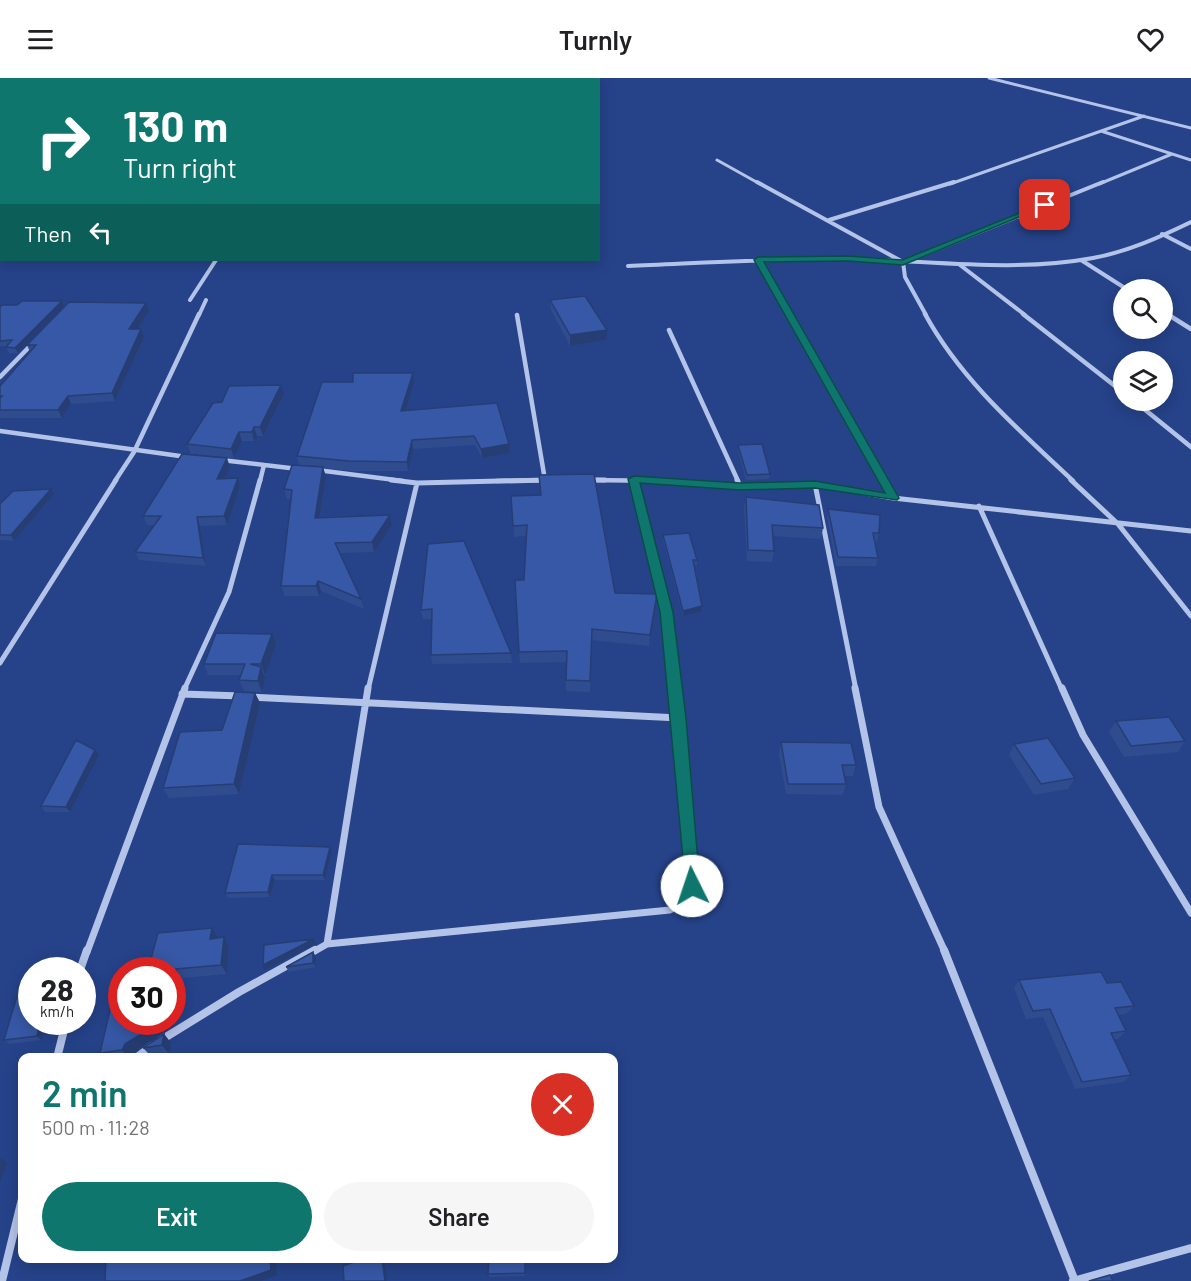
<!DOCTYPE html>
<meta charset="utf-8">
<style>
:root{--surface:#fff;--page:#f6f6f6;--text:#202124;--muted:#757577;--accent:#0f766e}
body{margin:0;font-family:Barlow,sans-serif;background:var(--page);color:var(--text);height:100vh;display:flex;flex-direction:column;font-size:22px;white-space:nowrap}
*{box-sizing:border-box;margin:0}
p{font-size:20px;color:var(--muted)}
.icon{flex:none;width:33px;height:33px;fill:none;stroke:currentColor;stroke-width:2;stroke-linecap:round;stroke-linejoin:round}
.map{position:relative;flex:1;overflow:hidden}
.sheet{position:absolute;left:18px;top:975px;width:600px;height:210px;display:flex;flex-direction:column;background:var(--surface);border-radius:12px;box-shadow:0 3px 15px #0003}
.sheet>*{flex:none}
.banner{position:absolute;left:0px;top:0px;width:600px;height:183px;box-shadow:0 3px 15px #0003;background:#0f766e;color:#fff;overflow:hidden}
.tools{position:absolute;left:1113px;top:201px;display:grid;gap:12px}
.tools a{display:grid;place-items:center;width:60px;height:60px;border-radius:50%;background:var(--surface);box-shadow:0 3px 15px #0003;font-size:30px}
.speed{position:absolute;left:18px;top:879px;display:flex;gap:12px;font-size:30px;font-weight:700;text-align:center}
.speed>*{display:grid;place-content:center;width:78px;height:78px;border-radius:50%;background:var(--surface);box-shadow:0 3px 15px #0003;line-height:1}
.speed small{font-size:15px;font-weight:400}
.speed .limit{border:9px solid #d22;background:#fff;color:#111}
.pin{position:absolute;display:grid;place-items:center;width:51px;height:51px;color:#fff;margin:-26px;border-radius:12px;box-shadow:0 3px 9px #0006}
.me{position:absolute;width:66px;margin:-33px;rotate:356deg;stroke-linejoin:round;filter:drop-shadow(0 0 4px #0008)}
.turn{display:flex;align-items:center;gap:21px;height:126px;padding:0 24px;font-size:27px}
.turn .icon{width:78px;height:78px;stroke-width:2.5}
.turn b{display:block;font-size:42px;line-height:51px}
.then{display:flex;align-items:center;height:57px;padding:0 24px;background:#0003;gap:12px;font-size:22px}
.round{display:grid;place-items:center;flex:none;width:63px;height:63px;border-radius:32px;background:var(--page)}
.overview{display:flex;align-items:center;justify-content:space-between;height:102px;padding:0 24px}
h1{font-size:36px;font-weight:600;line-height:45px;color:var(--accent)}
.cta{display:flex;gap:12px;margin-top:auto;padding:12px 24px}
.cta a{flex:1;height:69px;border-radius:36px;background:var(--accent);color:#fff;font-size:24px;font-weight:600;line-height:69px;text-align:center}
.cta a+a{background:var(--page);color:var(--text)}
header{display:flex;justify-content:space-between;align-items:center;height:78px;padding:0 24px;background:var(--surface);font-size:27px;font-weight:600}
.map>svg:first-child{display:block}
</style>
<header><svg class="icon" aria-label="menu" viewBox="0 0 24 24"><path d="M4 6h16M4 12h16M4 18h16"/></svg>Turnly<svg class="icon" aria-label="heart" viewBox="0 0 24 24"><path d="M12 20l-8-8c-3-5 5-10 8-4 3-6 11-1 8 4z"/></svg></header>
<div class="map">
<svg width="1191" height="1203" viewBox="0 0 1191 1203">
<rect width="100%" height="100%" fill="#26438a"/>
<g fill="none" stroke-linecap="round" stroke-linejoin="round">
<path stroke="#b4c4e9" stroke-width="3" d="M989 0 1191 50
M1101 53 1191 82
M717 82 760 106
M950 106 1144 38
M1099 106 1172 76"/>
<path stroke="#b4c4e9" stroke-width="4" d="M757 104 903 184 905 199 926 237
M829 142 954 104
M1162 156 1191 171
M758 182 789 237
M1081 182 1128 212
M908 183 1103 104
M960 187 1025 237
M628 188C701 185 774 180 847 181 928 182 1012 195 1093 180 1127 174 1160 159 1191 144
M190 222 216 182
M1162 233 1169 237
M199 237 206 222"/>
<path stroke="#b4c4e9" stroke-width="4.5" d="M789 236 883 403
M925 236C961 302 1019 352 1073 403
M1023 236 1124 315
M1167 236 1191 251
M517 237 545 402
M669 252 738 403
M0 299 33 265
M1133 322 1191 369
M0 353 187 379
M221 382 298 391
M317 392 403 403
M589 402 666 403
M115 403 134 374 199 236
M260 403 264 387
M497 403 546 402"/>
<path stroke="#b4c4e9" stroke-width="5" d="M391 402 417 405 546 402
M589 402H605
M634 402 666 534 676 612
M644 402 740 408 815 406 893 420 1191 453
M737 402 740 408
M883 402 893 420
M1071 402 1118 446 1191 538
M815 406 856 612
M979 428 1062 612
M0 585 116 402
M184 612 229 514 260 402
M368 612 417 405"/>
<path stroke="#b4c4e9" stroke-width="7" d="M855 610 879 729 945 874
M1062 610 1083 657 1191 835
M182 616 241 618
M251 619 679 640
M327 866 368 610
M87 874 185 610
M313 874 327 866 670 832 687 823 692 808 675 610"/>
<path stroke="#b4c4e9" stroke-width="8" d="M944 872 1075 1203
M80 892 87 872
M161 962 239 914 315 872
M57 980 66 944
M136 980 152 968
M2 1203 22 1121
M1073 1203 1191 1170"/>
</g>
<path fill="#2f4c8f" d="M550 222 606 262 570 268 551 232Z
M62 223 64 228 18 275H9L6 269 8 268H0V229Z
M149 233 137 251 144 259 115 323 71 326 62 340H0V308L30 274 27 267Z
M413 295 414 304 405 333 509 366 510 375 482 380 475 367 413 371 408 393H352L323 390 326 399 320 439 390 437 392 447 374 474 340 475 361 521 364 531 321 513 319 518H285L281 508 291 421H287L284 411 299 387 297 378 353 304Z
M284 316 263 358H257L254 363H242L234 380 191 376 187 366 222 324Z
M738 367 770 396 769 401 746 402 738 372Z
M230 389 224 401 240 409 227 447 200 448 206 488 139 482 135 474 155 447H147L143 438Z
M539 397 615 515 657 516 656 527 649 568 592 562 590 614 566 613V584L520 585 519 574 524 502 526 458 514 459 511 418 541 417Z
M54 416 14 463 0 462V426Z
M746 419 823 450 821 461 773 458 774 473 772 484 747 483 744 429Z
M828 431 879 455 877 464H875L878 480 876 488H836L827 439Z
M663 457 697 482V487H694L702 528 701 534 683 538 663 462Z
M428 466 511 575 512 585 432 586 431 577 432 541H423L421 532Z
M276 567 265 597H264L265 600 262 614 244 613 239 602 241 597H208L204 586Z
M255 615 260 625 239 716 169 720 163 710 222 652Z
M1116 643 1185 663 1178 674 1124 679 1109 654Z
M781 664 856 687 853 698H844L846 706 843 717 786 716 779 675Z
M1014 666 1075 700 1068 711 1034 717 1009 677Z
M99 677 70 734H45L41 728Z
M330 769 332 774 325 802H275L270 819 228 820 225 815Z
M224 859 229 869 227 896 182 900 174 948 133 975 130 980H104L100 975 122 944 172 892 218 860Z
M313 874 316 879V889L289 894 286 889Z
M1019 902 1107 905 1134 928 1126 936 1118 937 1126 953 1118 961H1114L1131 997 1123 1004 1075 1011 1043 939 1026 941 1014 910Z
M17 918 41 962 9 966 4 962Z
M164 956 171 965 169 976 151 978 143 970Z
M526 1180 525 1198 489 1199 488 1196Z"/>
<path fill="#263e74" d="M62 223 64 228 18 275 15 270Z
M146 225 149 233 132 259 129 251Z
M141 251 144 259 115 323 112 315Z
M607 252 606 262 570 268V257Z
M413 295 414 304 403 342 401 333Z
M281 307 284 316 263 358 260 349Z
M68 318 71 326 62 340 58 332Z
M254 349 257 358 254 363 252 354Z
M239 354 242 363 234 380 231 371Z
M412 362 413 371 408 393 407 384Z
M509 366 510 375 482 380 481 371Z
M227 380 230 389 220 410 217 401Z
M323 389 326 399 318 449 315 440Z
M238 400 240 409 227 447 224 438Z
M51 411 54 416 14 463 11 457Z
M390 437 392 447 374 474 372 464Z
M197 439 200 448 206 488 203 480Z
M318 503 321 513 319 518 316 508Z
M657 516 656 527 649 568 650 557Z
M702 528 701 534 683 538V533Z
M272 556 276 567 265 597 261 586Z
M261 589 265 600 262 614 258 603Z
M255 615 260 625 239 716 234 706Z
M95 672 99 677 70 734 66 729Z
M330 769 332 774 325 802 323 797Z
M272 797 275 802 270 819 268 814Z
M212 850 218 860 210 861Z
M224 859 229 869 227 896 221 887Z
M314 861 316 866 265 892 263 887Z
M313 874 316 879V889L313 885Z
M176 891 182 900 174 948 133 975 130 980H128L122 972 125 966 160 944H172V909Z
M40 944H46L41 962 37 958Z
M164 956 171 965 169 976 162 967Z
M0 1080 7 1085 0 1104Z
M270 1180H275L277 1197 261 1203H240Z
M382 1180H384L387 1203H385Z"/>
<path fill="#3758a6" stroke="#263e74" stroke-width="1.5" d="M585 218 607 252 570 257 550 222Z
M22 223H62L15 270 6 269 12 262 0 263V229L2 227H17Z
M69 224 146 225 129 251H141L112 315 68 318 58 332H0V320L2 318H0V308L36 267H27Z
M353 295H413L401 333 497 325 509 366 481 371 474 358 412 362 407 384 349 383 297 378 322 304H353Z
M281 307 260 349H254L252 354H239L231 371 187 366 213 325 222 324 229 308Z
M762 366 770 396 747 397 738 367Z
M182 376 227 380 217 401 238 400 224 438 197 439 203 480 135 474 161 438H143Z
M292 387 323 389 315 440 390 437 372 464 335 465 361 521 318 503 316 508H281L292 412 284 411Z
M594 396 615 515 657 516 650 557 592 551 590 603 566 602 567 573 519 574 515 502H524L527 447 513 448 511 418 541 417 539 397Z
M51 411 11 457H0V426L13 413Z
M746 419 819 427 823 450 772 447 774 473 748 472Z
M828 431 880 437 879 455H873L878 480 838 479Z
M689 455 697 482H693L702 528 683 533 663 457Z
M464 463 511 575 431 577 432 531 421 532 428 466Z
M216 555 272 556 261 586H250L261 589 258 603 239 602 245 586H204Z
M235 614 255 615 234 706 163 710 180 654 222 652Z
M1169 639 1185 663 1131 668 1116 643Z
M1048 660 1075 700 1041 706 1014 666Z
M76 662 95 672 66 729 41 728Z
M781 664 851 665 856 687H842L846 706H788Z
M238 766 330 769 323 797H272L268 814 225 815Z
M212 850 210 861 224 859 221 887 176 891 172 909V892H148L158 855Z
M314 861 263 887 264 867Z
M313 874V885L286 889Z
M1101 894 1107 905 1121 904 1134 928 1115 930 1126 953 1111 955 1131 997 1082 1004 1050 931 1033 933 1019 902Z
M122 914V944H160L125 966 122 972 100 975 114 915Z
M32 917V944H40L37 958 4 962 17 918Z
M164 956 162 967 143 970Z
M106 1180H270L271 1192 240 1203H105Z
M365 1180H382L385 1203H344L343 1188Z
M489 1180H525V1195L488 1196Z
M1110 1197 1113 1203H1089Z"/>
<path fill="#0f766e" stroke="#0a4d48" stroke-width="1.5" d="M1042 126 1048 127 903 187 848 183 764 184 899 420 897 422 815 410 740 412 640 405 673 534 686 640 700 808 698 813 692 815 686 813 660 534 628 401 634 398 740 405 815 403 885 415 754 182 758 179 848 178 902 182Z"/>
</svg>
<div class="tools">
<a><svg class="icon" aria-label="search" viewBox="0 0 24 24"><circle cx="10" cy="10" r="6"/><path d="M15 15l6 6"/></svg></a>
<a><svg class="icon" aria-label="layers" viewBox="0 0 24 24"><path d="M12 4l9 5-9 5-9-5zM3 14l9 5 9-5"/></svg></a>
</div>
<div class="speed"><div>28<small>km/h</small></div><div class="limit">30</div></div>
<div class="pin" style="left:1045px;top:127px;background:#d93025"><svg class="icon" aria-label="arrive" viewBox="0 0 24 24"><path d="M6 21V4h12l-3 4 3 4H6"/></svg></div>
<svg class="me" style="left:692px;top:808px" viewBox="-20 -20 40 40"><circle r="19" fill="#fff"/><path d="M0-13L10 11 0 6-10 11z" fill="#0f766e"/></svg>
<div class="banner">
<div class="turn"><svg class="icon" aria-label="right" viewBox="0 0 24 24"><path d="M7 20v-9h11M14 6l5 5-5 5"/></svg><div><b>130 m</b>Turn right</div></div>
<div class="then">Then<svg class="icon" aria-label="left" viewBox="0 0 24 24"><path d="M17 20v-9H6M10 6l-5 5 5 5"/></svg></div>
</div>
<section class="sheet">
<div class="overview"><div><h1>2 min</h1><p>500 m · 11:28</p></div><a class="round" style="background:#d93025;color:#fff"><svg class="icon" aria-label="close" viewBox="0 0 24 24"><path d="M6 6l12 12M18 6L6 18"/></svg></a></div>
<div class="cta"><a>Exit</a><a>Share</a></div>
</section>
</div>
